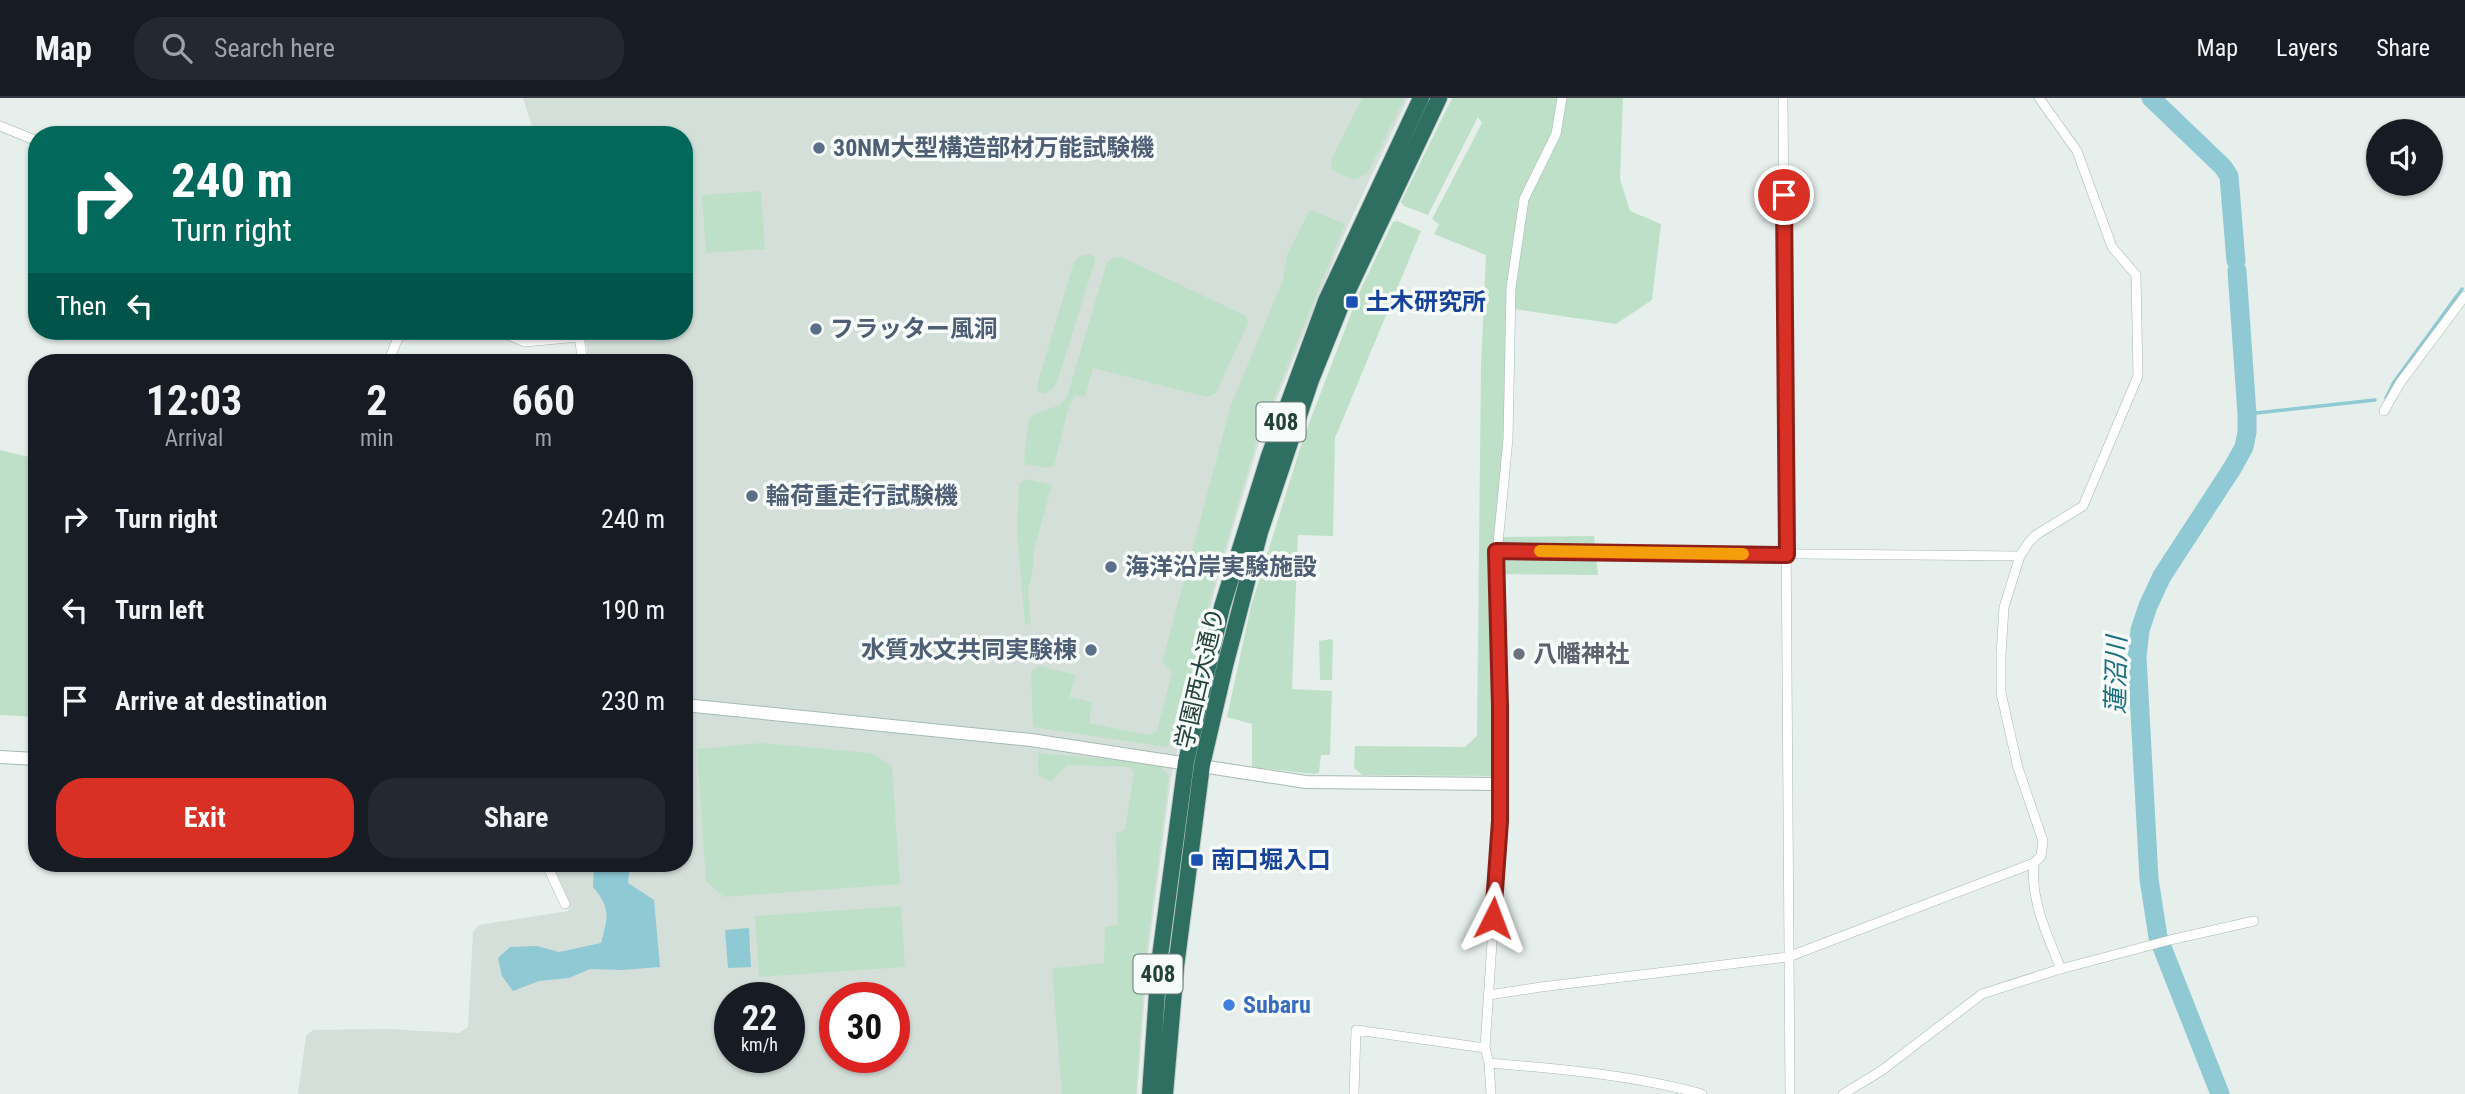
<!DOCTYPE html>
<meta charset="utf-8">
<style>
:root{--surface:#171b24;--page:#242831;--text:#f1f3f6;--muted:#9ea1a6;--line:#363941;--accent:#d93025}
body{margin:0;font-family:"Roboto Condensed","Noto Sans JP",sans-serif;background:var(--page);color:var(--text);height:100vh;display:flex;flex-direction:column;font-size:26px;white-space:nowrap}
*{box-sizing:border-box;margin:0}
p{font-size:23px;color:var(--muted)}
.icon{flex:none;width:38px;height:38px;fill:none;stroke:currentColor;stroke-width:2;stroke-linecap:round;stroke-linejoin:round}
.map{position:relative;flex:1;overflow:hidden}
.side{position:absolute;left:28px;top:256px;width:665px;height:518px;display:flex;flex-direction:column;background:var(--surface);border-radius:28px;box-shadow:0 2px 5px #0004}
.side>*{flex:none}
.guide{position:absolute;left:28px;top:28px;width:665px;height:214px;border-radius:28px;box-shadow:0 2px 5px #0004;background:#00695c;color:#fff;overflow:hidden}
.controls{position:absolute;left:2366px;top:21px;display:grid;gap:14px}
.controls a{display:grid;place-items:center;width:77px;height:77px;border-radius:50%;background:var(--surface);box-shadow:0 2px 5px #0004;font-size:35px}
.speed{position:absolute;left:714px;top:884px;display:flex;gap:14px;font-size:35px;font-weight:700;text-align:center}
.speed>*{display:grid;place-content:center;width:91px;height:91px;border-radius:50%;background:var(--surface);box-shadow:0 2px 5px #0004;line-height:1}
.speed small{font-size:18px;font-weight:400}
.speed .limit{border:10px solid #d22;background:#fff;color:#111}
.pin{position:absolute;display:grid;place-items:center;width:60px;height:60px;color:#fff;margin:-30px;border:4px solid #fff;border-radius:50%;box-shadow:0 2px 7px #0007}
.me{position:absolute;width:77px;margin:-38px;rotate:3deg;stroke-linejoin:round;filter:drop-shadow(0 0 5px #0008)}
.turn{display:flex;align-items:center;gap:24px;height:147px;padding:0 28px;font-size:32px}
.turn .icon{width:91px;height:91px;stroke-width:2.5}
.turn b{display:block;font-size:49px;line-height:60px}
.then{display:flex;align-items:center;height:66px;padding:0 28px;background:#0003;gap:14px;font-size:26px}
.eta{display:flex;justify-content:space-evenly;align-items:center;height:119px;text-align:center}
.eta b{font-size:42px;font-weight:700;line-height:49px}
.cta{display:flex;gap:14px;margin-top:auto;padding:14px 28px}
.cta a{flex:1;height:80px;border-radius:28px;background:var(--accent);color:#fff;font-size:28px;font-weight:700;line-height:80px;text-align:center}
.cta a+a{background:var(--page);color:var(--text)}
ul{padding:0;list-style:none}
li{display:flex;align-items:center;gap:21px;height:91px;padding:0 28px}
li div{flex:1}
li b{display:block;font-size:26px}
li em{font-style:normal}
header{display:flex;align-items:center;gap:42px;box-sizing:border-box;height:98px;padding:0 35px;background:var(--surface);border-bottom:2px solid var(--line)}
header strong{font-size:33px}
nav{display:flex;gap:38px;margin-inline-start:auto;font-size:24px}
.search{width:490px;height:63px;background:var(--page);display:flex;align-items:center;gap:18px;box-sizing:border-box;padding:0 24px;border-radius:28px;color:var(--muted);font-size:26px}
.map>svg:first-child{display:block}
</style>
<header>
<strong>Map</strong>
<div class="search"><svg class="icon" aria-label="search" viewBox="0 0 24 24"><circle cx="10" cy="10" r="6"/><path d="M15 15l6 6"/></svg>Search here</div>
<nav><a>Map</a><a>Layers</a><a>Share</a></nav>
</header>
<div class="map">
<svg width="2465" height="996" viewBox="0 0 2465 996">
<rect width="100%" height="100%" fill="#e6efeb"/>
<path fill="#d4dfda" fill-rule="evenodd" d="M523 0H1408L1349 125 1258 347 1215 491 1171 680 1148 857 1137 996H298L306 938 313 932 387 931 459 935 468 929 473 834 479 827 568 813 570 809 551 765H684V264H589L584 233H684V37H535ZM730 900H789V959H730ZM835 900H894V959H835Z"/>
<path fill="#bfe0c8" d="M1362 0H1405L1367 76 1354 82 1332 72 1331 62Z
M1452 0H1623L1620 81 1630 113 1661 126 1652 202 1616 226 1514 211 1495 439 1594 438 1598 477 1494 476V678L1362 677 1354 670 1355 648 1465 649 1477 638 1481 268 1486 157 1434 136 1439 126 1432 121 1482 25 1478 19 1428 117 1404 108 1401 104Z
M761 93 765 151 706 155 702 97Z
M1310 112 1345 126 1256 345 1213 490 1187 595 1179 638 1166 649 1033 629 1031 574 1039 568 1076 577 1069 599 1092 604 1089 625 1148 637 1157 633 1172 574 1162 565 1231 307 1283 182 1287 157Z
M1397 123 1421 133 1335 340 1333 438 1298 437 1292 591 1332 593 1330 657H1321L1319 675 1313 676 1252 669V626L1227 619 1251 508 1303 341 1359 195 1393 124Z
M1089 156 1094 158 1095 163 1057 284 1052 292 1045 296 1038 293 1037 287 1074 164 1080 158Z
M1122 159 1246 218 1248 225 1216 295 1207 299 1093 270 1085 299 1075 297 1069 308 1054 367 1048 370 1025 366 1024 361 1029 321 1032 317 1060 307 1067 299 1107 164 1113 160Z
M0 352 37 361V619L0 617Z
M1026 381 1052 387 1033 455 1034 466 1028 492 1031 526 1025 527 1017 432 1019 386Z
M1331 541 1333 543 1332 582H1320L1319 543Z
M762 645 871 655 892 668 900 786 724 799 706 783 697 651Z
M1038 655 1159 666 1169 679 1146 856 1136 996H1062L1052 872 1056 870 1104 865 1105 829 1118 827 1116 735 1125 732 1134 674 1130 669 1068 667 1051 683 1038 677Z
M901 808 905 869 759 879 755 818Z"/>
<path fill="#8ec9d4" d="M594 765H630L628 785 654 802 660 869 622 872 590 871 569 880 539 883 513 893 502 878 498 860 510 849 537 848 559 854 601 845C608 819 611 810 593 789Z
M749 830 751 869 728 870 725 832Z"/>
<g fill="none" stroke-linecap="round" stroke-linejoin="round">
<path stroke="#8ec9d4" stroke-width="3.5" d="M2386 300 2394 284 2462 191
M2247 316 2375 302"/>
<path stroke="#8ec9d4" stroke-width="19" d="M2151 0 2223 69 2229 78 2236 163
M2220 996 2158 839 2149 781 2137 559 2140 532 2148 508 2162 478 2233 369 2244 349 2247 334V316L2237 173"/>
<g stroke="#a8b8b2" stroke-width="10">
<path id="street" d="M1783 0 1790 996
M2039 0 2077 53 2112 149 2136 177 2138 278 2083 408 2036 437 2029 444 2020 458 2004 509 2001 557V595L2018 670 2043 743 2041 758 2034 765C2030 801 2047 837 2061 871
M0 28 37 43
M498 233 525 244 579 239 583 264
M388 264 401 233
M2384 313 2400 285 2465 198
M1496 453 2020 458
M546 765 565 806
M1489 897 1541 889 1788 859 2034 765
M1489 965C1560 971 1633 977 1702 996
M1354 996 1356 932 1485 950
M1491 996 1489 965 1485 950 1500 723V609L1496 466 1508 341 1511 190 1524 101 1556 36 1562 0
M1843 996 1881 973 1982 896 2057 872 2170 842 2254 823"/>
</g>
<g stroke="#a4bbb3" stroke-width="14">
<path id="secondary" d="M684 607 1031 642 1306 684 1500 686
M0 659 37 661"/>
</g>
<g stroke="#c2cac8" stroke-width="18">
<path id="highway" d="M1150 996 1159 866 1186 664 1222 509 1269 358 1326 203 1421 0
M1165 996 1176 869 1202 667 1225 568 1260 434 1311 282 1342 205 1439 0"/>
</g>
<use href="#street" stroke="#fff" stroke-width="9"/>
<use href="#secondary" stroke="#fff" stroke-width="12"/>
<use href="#highway" stroke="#2f6f62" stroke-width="16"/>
</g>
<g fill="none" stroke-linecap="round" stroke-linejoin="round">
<g stroke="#8d1f18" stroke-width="18">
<path id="route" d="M1493 820 1500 723V609L1496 453 1787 457 1784 97"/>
</g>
<use href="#route" stroke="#d93025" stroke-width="12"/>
<path stroke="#f59e0b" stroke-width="12" d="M1540 453 1743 456"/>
</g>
<g fill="#5c6f8a" stroke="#f7fbf9" stroke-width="2.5">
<circle cx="819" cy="50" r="7"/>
<circle cx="816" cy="231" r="7"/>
<circle cx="752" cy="398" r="7"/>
<circle cx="1111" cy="469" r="7"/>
<circle cx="1091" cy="552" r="7"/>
</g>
<g fill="#1a4fb4" stroke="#f7fbf9" stroke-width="2.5">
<rect x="1345" y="197" width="14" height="14" rx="3.5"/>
<rect x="1190" y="755" width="14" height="14" rx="3.5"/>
</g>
<circle fill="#6b7280" stroke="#f7fbf9" stroke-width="2.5" cx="1519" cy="556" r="7"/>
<circle fill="#3f7fe0" stroke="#f7fbf9" stroke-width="2.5" cx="1229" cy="907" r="7"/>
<g text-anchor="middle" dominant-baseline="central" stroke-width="7" stroke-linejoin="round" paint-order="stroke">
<g fill="#f7fbf9" stroke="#637a73" stroke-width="2">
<rect x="1256.5" y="304.5" width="49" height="39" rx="5"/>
<rect x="1133.5" y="856.5" width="49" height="39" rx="5"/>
</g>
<g font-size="23" font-weight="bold" fill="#24423a">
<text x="1281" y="324">408</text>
<text x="1158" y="876">408</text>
</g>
<g font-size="24" font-weight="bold" fill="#4e5e75" stroke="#f7fbf9" text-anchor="start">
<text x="833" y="50">30NM大型構造部材万能試験機</text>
<text x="830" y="231">フラッター風洞</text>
<text x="766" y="398">輪荷重走行試験機</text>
<text x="1125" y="469">海洋沿岸実験施設</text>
<text x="1077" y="552" text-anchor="end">水質水文共同実験棟</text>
</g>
<g font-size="24" font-weight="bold" fill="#164399" stroke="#f7fbf9" text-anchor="start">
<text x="1366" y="204">土木研究所</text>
<text x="1211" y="762">南口堀入口</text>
</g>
<g font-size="24" font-weight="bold" fill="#5b616d" stroke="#f7fbf9" text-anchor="start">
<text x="1533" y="556">八幡神社</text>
</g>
<g font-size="24" fill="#24423a" stroke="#f7fbf9">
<text transform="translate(1200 580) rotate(-77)">学園西大通り</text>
</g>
<g font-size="24" font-weight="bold" fill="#366cbe" stroke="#f7fbf9" text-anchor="start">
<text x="1243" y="907">Subaru</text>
</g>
<g font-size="26" font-style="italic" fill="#1c6f80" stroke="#f7fbf9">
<text transform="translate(2116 577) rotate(-89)">蓮沼川</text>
</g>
</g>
</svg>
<div class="controls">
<a><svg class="icon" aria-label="sound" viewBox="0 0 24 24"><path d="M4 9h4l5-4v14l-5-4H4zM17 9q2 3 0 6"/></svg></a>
</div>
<div class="speed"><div>22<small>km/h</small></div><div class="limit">30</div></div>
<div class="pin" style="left:1784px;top:97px;background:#d93025"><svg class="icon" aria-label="arrive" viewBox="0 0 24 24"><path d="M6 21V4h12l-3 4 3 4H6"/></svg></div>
<svg class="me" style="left:1493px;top:820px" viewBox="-20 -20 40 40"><path d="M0-17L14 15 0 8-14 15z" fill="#d93025" stroke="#fff" stroke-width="4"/></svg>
<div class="guide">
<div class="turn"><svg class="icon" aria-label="right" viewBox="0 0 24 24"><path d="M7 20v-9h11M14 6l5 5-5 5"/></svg><div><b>240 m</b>Turn right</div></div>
<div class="then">Then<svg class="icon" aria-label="left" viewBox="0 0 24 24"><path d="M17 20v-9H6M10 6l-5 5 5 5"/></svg></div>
</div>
<section class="side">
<div class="eta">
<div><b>12:03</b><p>Arrival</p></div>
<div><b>2</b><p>min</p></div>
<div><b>660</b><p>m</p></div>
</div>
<ul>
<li><svg class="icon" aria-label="right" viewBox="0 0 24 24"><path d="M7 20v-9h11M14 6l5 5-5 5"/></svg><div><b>Turn right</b></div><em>240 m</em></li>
<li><svg class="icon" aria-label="left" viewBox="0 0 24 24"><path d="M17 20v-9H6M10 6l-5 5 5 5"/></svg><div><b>Turn left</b></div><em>190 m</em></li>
<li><svg class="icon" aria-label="arrive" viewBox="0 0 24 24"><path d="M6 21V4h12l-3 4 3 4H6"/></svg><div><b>Arrive at destination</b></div><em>230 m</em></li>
</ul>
<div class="cta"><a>Exit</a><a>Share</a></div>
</section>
</div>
